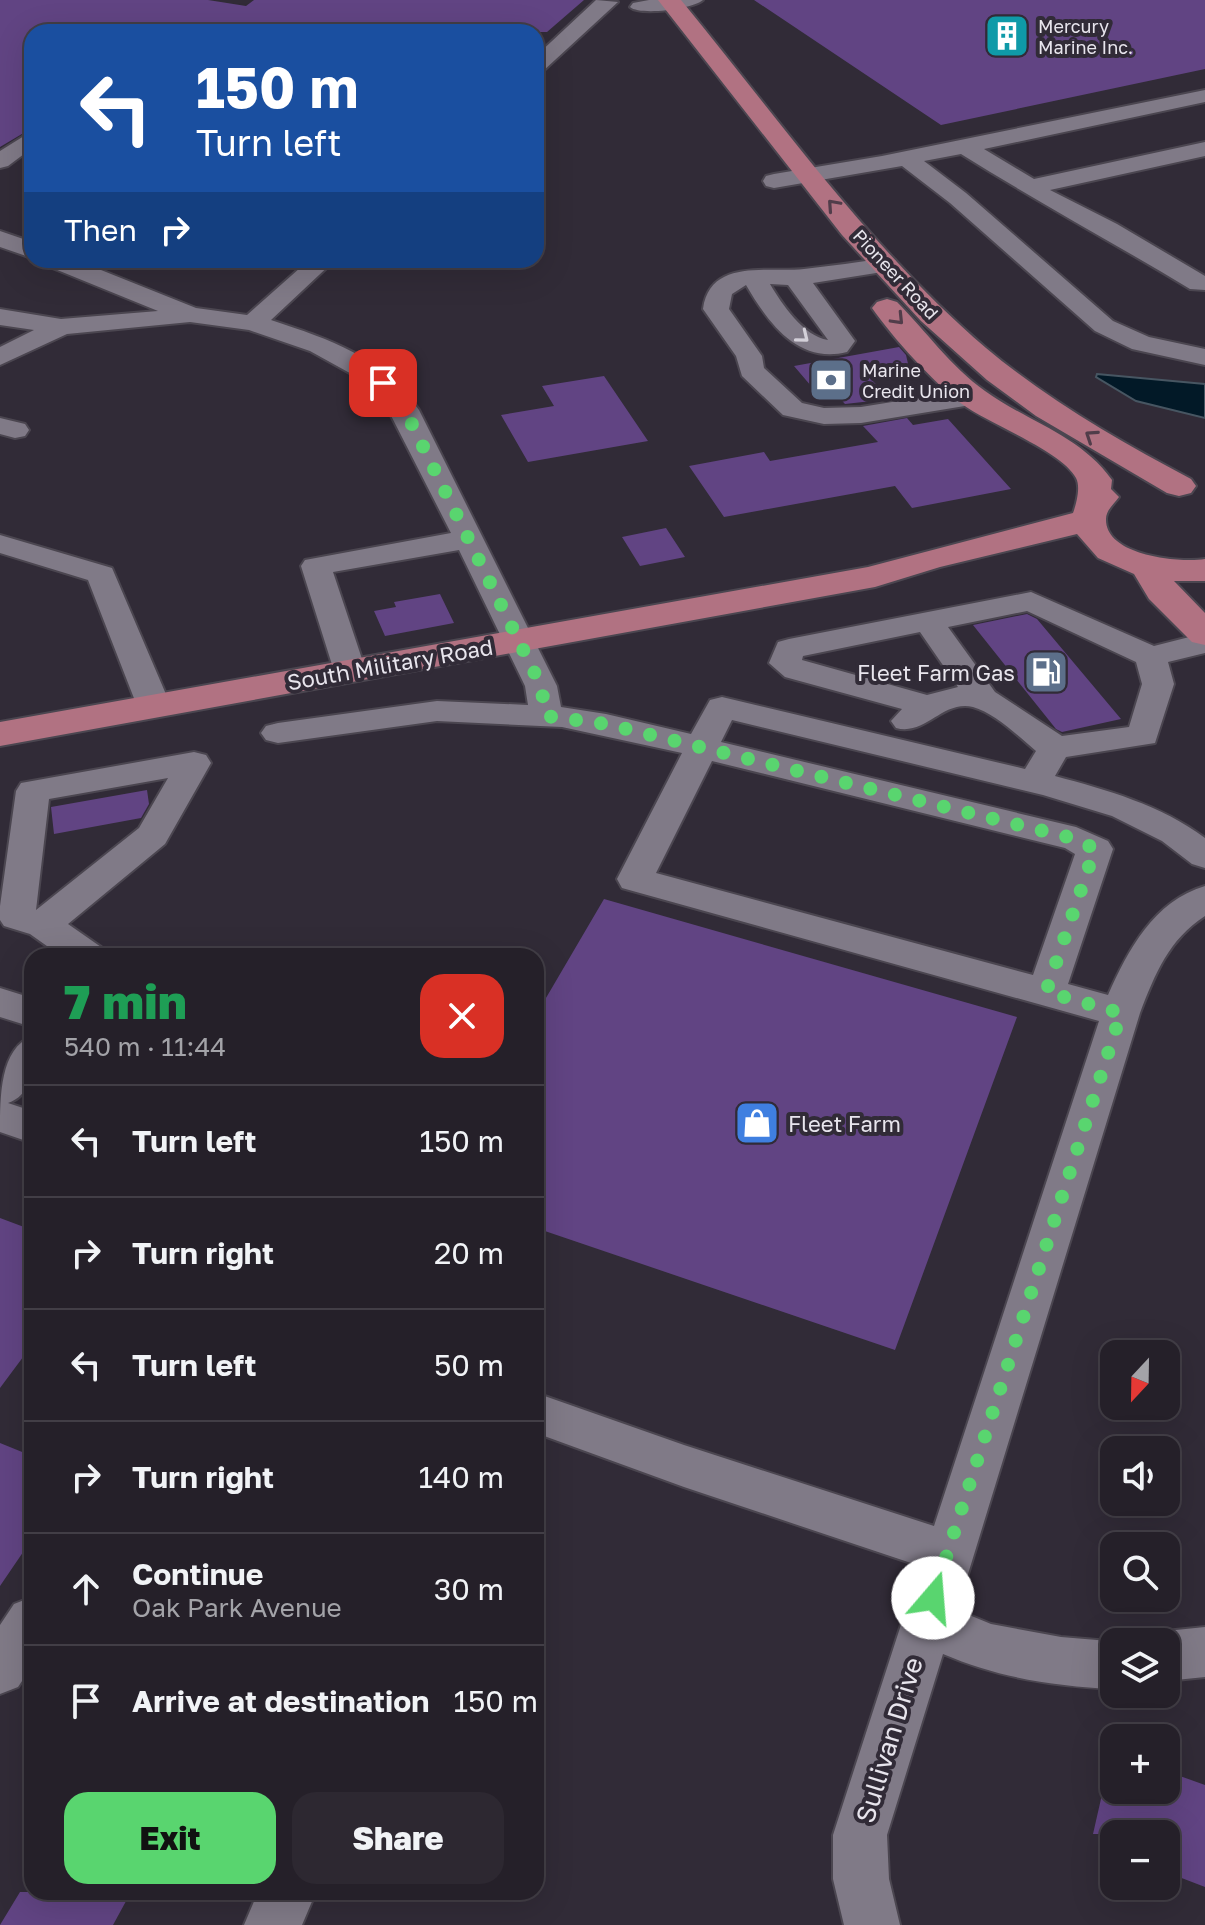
<!DOCTYPE html>
<meta charset="utf-8">
<style>
:root{--surface:#252029;--page:#2d2831;--text:#f1f3f6;--muted:#a3a3a8;--line:#423e46;--accent:#59d56f}
body{margin:0;font-family:"Golos Text",sans-serif;background:var(--page);color:var(--text);height:100vh;display:flex;flex-direction:column;font-size:30px;white-space:nowrap}
*{box-sizing:border-box;margin:0}
p{font-size:26px;color:var(--muted)}
.icon{flex:none;width:44px;height:44px;fill:none;stroke:currentColor;stroke-width:2;stroke-linecap:round;stroke-linejoin:round}
.map{position:relative;flex:1;overflow:hidden}
.details{position:absolute;left:24px;top:948px;width:520px;height:952px;display:flex;flex-direction:column;background:var(--surface);border-radius:24px;box-shadow:0 8px 32px #0002,0 0 0 2px var(--line)}
.details>*{flex:none}
.guide{position:absolute;left:24px;top:24px;width:520px;height:244px;border-radius:24px;box-shadow:0 8px 32px #0002,0 0 0 2px var(--line);background:#1a4fa0;color:#fff;overflow:hidden}
.needle{width:52px;rotate:202deg}
.fabs{position:absolute;left:1100px;top:1340px;display:grid;gap:16px}
.fabs a{display:grid;place-items:center;width:80px;height:80px;border-radius:16px;background:var(--surface);box-shadow:0 8px 32px #0002,0 0 0 2px var(--line);font-size:40px}
.pin{position:absolute;display:grid;place-items:center;width:68px;height:68px;color:#fff;margin:-34px;border-radius:16px;box-shadow:0 4px 12px #0006}
.me{position:absolute;width:88px;margin:-44px;rotate:18deg;stroke-linejoin:round;filter:drop-shadow(0 0 6px #0008)}
.turn{display:flex;align-items:center;gap:28px;height:168px;padding:0 40px;font-size:36px}
.turn .icon{width:104px;height:104px;stroke-width:2.5}
.turn b{display:block;font-size:56px;line-height:68px}
.then{display:flex;align-items:center;height:76px;padding:0 40px;background:#0003;gap:16px;font-size:30px}
.round{display:grid;place-items:center;flex:none;width:84px;height:84px;border-radius:24px;background:var(--page)}
.overview{display:flex;align-items:center;justify-content:space-between;height:136px;padding:0 40px}
h1{font-size:48px;font-weight:800;line-height:60px;color:#1e9e55}
.button{display:flex;gap:16px;margin-top:auto;padding:16px 40px}
.button a{flex:1;height:92px;border-radius:24px;background:var(--accent);color:#111;font-size:32px;font-weight:800;line-height:92px;text-align:center}
.button a+a{background:var(--page);color:var(--text)}
ul{padding:0;list-style:none}
li{display:flex;align-items:center;gap:24px;height:112px;padding:0 40px;border-top:2px solid var(--line)}
li div{flex:1}
li b{display:block;font-size:30px}
li em{font-style:normal}
.map>svg:first-child{display:block}
</style>
<div class="map">
<svg width="1205" height="1925" viewBox="0 0 1205 1925">
<rect width="100%" height="100%" fill="#312b37"/>
<path fill="#021927" stroke="#475662" stroke-width="2" d="M1097 374 1205 384V418L1136 401 1096 377Z"/>
<path fill="#614483" d="M0 0H208L246 6 254 0H584L547 32H32V128L0 147Z
M754 0H1205V69L941 125Z
M899 347 906 355 909 368 868 376 890 399 845 404 832 390 817 393 794 366Z
M604 376 648 441 528 462 501 415 554 406 542 386Z
M907 418 913 425 948 419 1011 489 912 508 895 486 724 517 689 466 764 452 770 461 878 442 863 426Z
M666 528 685 557 640 566 622 537Z
M440 594 454 623 385 636 374 611 396 607 394 602Z
M1027 614 1037 619 1121 719 1062 732 1056 729 973 625Z
M147 790 149 804 141 818 54 834 51 807Z
M604 899 1017 1017 895 1350 536 1228V1015Z
M0 1218 32 1230V1345L0 1388Z
M0 1443 32 1456V1539L0 1586Z
M1166 1771 1205 1785V1887L1166 1872V1834H1093L1103 1790H1166Z
M20 1892H131L113 1925H0Z"/>
<g fill="none" stroke-linecap="round" stroke-linejoin="round">
<g stroke="#4b4650" stroke-width="4">
<path id="minor" d="M596 0 618 2 543 71 536 73V56Z
M649 0H703C693 9 640 16 630 7L633 3Z
M1205 90V102L984 149 1034 179 1205 142V156L1050 190 1117 224 1205 276V290L1190 289C1114 243 1036 201 961 154L924 161 966 193 1113 321 1149 337 1205 349V365L1132 349 1095 331 950 203 902 166 774 188 766 186 763 181 766 176 774 174 882 156Z
M32 131V148L8 166 0 168V151Z
M0 231 32 242V258L0 247Z
M886 258 895 260 898 265 895 270 813 283 855 341 847 352C798 364 769 324 746 285L732 294 729 309 762 356 764 368 802 403 824 408 861 407 973 389 983 391 987 397 983 403 861 423 824 424 783 415 742 376 736 356 703 309C710 258 768 273 804 269 831 266 859 262 886 258ZM770 284 788 285 828 340C803 336 782 304 770 284Z
M42 260H76L196 308 247 315 309 260H335L271 320C331 340 381 356 419 410L557 686 561 707 606 714 691 734 710 700 722 697 1025 769 1036 751C1019 737 995 713 973 707 942 700 926 736 896 728L891 721 902 709 785 677 769 663 778 642 789 639 1031 592 1154 646 1205 633V653L1168 662 1174 684 1155 743 1066 757 1055 776C1107 790 1161 805 1205 838V868L1192 864 1162 841 1112 816 1043 795 732 720 721 742 1076 827 1108 841 1113 849 1068 984 1108 995C1128 950 1154 901 1205 886V916C1169 939 1155 974 1140 1013L957 1610 991 1624 1061 1637 1121 1642H1114V1689C1054 1686 999 1678 943 1654L887 1835 889 1879 900 1925H844L833 1879V1835L920 1566 684 1487 536 1433V1393L684 1445 934 1526 1099 1021 622 888 617 879 682 753 562 727 437 721 278 743 266 740 261 733 266 726 278 723 437 701 528 705 525 686 459 550 333 572 366 671 361 678 350 681 339 678 334 671 301 566 305 560 451 533 381 396 366 382 310 351 249 330 190 322 67 334 0 365V347L34 330 0 325V309L61 319 158 311 45 265ZM1027 611 1136 662 1142 684 1129 727 1062 736 995 692 948 627ZM920 632 958 687 927 695 802 660 803 656ZM712 761 1065 848 1075 854 1033 975 656 873Z
M0 418 25 424 29 430 25 436 15 438 0 434Z
M0 535 112 568 171 706 166 713 154 716 142 713 137 706 88 580 0 553Z
M194 752 206 755 211 763 165 844 68 924 101 947 107 956H61L30 934 4 926 0 920V906L16 791 21 783ZM168 778 139 828 36 910 49 799Z
M0 988 32 998V1027L0 1017Z
M32 1036C32 1060 36 1094 8 1103L32 1111V1143L0 1132C0 1096 0 1049 32 1036Z
M32 1597V1666L18 1687 0 1694V1625L14 1604Z
M1205 1627V1677L1166 1681V1642H1146L1148 1639 1166 1631Z
M258 1892H316L302 1925H244Z"/>
</g>
<g stroke="#4b4650" stroke-width="4">
<path id="major" d="M658 0H681C779 119 868 247 986 348 1048 400 1119 441 1191 479L1196 486 1191 493 1179 496 1167 493 1036 416 987 380 921 321 842 235Z
M887 299 897 302C926 331 951 367 985 391 1028 422 1080 435 1112 480L1111 489 1119 497C1114 504 1106 510 1106 519 1105 556 1180 563 1205 559V581H1174L1205 613V645L1192 642 1149 599 1134 574 1098 558 1077 534 940 567 875 587 0 746V722L868 567 1073 513C1076 505 1081 487 1076 478 1062 451 989 424 962 404 933 382 893 338 872 308L877 302Z"/>
</g>
<use href="#minor" fill="#807a87" fill-rule="evenodd"/>
<use href="#major" fill="#b17282" fill-rule="evenodd"/>
</g>
<defs><path id="oneway-chevron" d="M-2-3.5L2.5 0L-2 3.5" fill="none" stroke-width="1.6" stroke-linecap="round" stroke-linejoin="round" transform="scale(2)"/></defs>
<g stroke="#513d4a">
<use href="#oneway-chevron" transform="translate(833 205) rotate(-132)"/>
<use href="#oneway-chevron" transform="translate(898 319) rotate(46)"/>
<use href="#oneway-chevron" transform="translate(1091 436) rotate(-146)"/>
</g>
<use stroke="#d3d0d9" href="#oneway-chevron" transform="translate(803 337) rotate(39)"/>
<g fill="none" stroke-linecap="round" stroke-linejoin="round">
<path stroke="#59d56f" stroke-width="14" stroke-dasharray="0 25.2" d="M383 383 405 410 541 686 546 716 606 724 1076 839 1095 849 1046 992 1121 1013 933 1598"/>
</g>
<defs>
<g id="building-square" transform="scale(2.3)"><rect x="-9" y="-9" width="18" height="18" rx="4" fill="#0f9aa8" stroke="#312b37"/><path d="M-4-6H4V6H1V3H-1V6H-4ZM-2.5-4.3h1.7v1.8h-1.7ZM.8-4.3h1.7v1.8H.8ZM-2.5-1h1.7V.8h-1.7ZM.8-1h1.7V.8H.8Z" fill="#fff"/></g>
<g id="bank-square" transform="scale(2.3)"><rect x="-9" y="-9" width="18" height="18" rx="4" fill="#5c6f8a" stroke="#312b37"/><path d="M-6-4H6V4H-6ZM0-2.3a2.3 2.3 0 1 0 0 4.6a2.3 2.3 0 1 0 0-4.6Z" fill="#fff"/></g>
<g id="fuel-square" transform="scale(2.3)"><rect x="-9" y="-9" width="18" height="18" rx="4" fill="#5c6f8a" stroke="#312b37"/><path d="M-5.5-6h7V0h2V4h1.3V-2.5L3-4.5l.8-.8L6-3V5H2.5V1h-1V6h-7ZM-4.2-4.7v3.2H.2V-4.7Z" fill="#fff"/></g>
<g id="shop-square" transform="scale(2.3)"><rect x="-9" y="-9" width="18" height="18" rx="4" fill="#3f7fe0" stroke="#312b37"/><path d="M-5-2.5h2.3a2.7 3.5 0 0 1 5.4 0H5L5.5 6h-11ZM-1.5-2.5h3a1.5 2.3 0 0 0-3 0Z" fill="#fff"/></g>
</defs>
<g fill-rule="evenodd">
<use href="#building-square" x="1007" y="36"/>
<use href="#bank-square" x="831" y="380"/>
<use href="#fuel-square" x="1046" y="672"/>
<use href="#shop-square" x="757" y="1123"/>
</g>
<g text-anchor="middle" dominant-baseline="central" stroke-width="8" stroke-linejoin="round" paint-order="stroke">
<g font-size="18" fill="#e8e5ed" stroke="#312b37" text-anchor="start">
<text x="1038" y="26">Mercury<tspan x="1038" dy="21">Marine Inc.</tspan></text>
<text x="862" y="370">Marine<tspan x="862" dy="21">Credit Union</tspan></text>
</g>
<g font-size="18" fill="#e8e5ed" stroke="#312b37">
<text transform="translate(896 274) rotate(47)">Pioneer Road</text>
</g>
<g font-size="22" fill="#e8e5ed" stroke="#312b37">
<text transform="translate(390 664) rotate(-10)">South Military Road</text>
</g>
<g font-size="22" fill="#e8e5ed" stroke="#312b37" text-anchor="end">
<text x="1015" y="672">Fleet Farm Gas</text>
<text x="788" y="1123" text-anchor="start">Fleet Farm</text>
</g>
<g font-size="26" fill="#e8e5ed" stroke="#312b37">
<text transform="translate(889 1740) rotate(-73)">Sullivan Drive</text>
</g>
</g>
</svg>
<div class="fabs">
<a><svg class="needle" viewBox="-14 -14 28 28"><path d="M0-13l5 13h-10z" fill="#e53935"/><path d="M0 13l5-13h-10z" fill="#a3a3a8"/></svg></a>
<a><svg class="icon" aria-label="sound" viewBox="0 0 24 24"><path d="M4 9h4l5-4v14l-5-4H4zM17 9q2 3 0 6"/></svg></a>
<a><svg class="icon" aria-label="search" viewBox="0 0 24 24"><circle cx="10" cy="10" r="6"/><path d="M15 15l6 6"/></svg></a>
<a><svg class="icon" aria-label="layers" viewBox="0 0 24 24"><path d="M12 4l9 5-9 5-9-5zM3 14l9 5 9-5"/></svg></a>
<a>+</a>
<a>−</a>
</div>
<div class="pin" style="left:383px;top:383px;background:#d93025"><svg class="icon" aria-label="arrive" viewBox="0 0 24 24"><path d="M6 21V4h12l-3 4 3 4H6"/></svg></div>
<svg class="me" style="left:933px;top:1598px" viewBox="-20 -20 40 40"><circle r="19" fill="#fff"/><path d="M0-13L10 11 0 6-10 11z" fill="#59d56f"/></svg>
<div class="guide">
<div class="turn"><svg class="icon" aria-label="left" viewBox="0 0 24 24"><path d="M17 20v-9H6M10 6l-5 5 5 5"/></svg><div><b>150 m</b>Turn left</div></div>
<div class="then">Then<svg class="icon" aria-label="right" viewBox="0 0 24 24"><path d="M7 20v-9h11M14 6l5 5-5 5"/></svg></div>
</div>
<section class="details">
<div class="overview"><div><h1>7 min</h1><p>540 m · 11:44</p></div><a class="round" style="background:#d93025;color:#fff"><svg class="icon" aria-label="close" viewBox="0 0 24 24"><path d="M6 6l12 12M18 6L6 18"/></svg></a></div>
<ul>
<li><svg class="icon" aria-label="left" viewBox="0 0 24 24"><path d="M17 20v-9H6M10 6l-5 5 5 5"/></svg><div><b>Turn left</b></div><em>150 m</em></li>
<li><svg class="icon" aria-label="right" viewBox="0 0 24 24"><path d="M7 20v-9h11M14 6l5 5-5 5"/></svg><div><b>Turn right</b></div><em>20 m</em></li>
<li><svg class="icon" aria-label="left" viewBox="0 0 24 24"><path d="M17 20v-9H6M10 6l-5 5 5 5"/></svg><div><b>Turn left</b></div><em>50 m</em></li>
<li><svg class="icon" aria-label="right" viewBox="0 0 24 24"><path d="M7 20v-9h11M14 6l5 5-5 5"/></svg><div><b>Turn right</b></div><em>140 m</em></li>
<li><svg class="icon" aria-label="ahead" viewBox="0 0 24 24"><path d="M12 20V5M6 11l6-6 6 6"/></svg><div><b>Continue</b><p>Oak Park Avenue</p></div><em>30 m</em></li>
<li><svg class="icon" aria-label="arrive" viewBox="0 0 24 24"><path d="M6 21V4h12l-3 4 3 4H6"/></svg><div><b>Arrive at destination</b></div><em>150 m</em></li>
</ul>
<div class="button"><a>Exit</a><a>Share</a></div>
</section>
</div>
